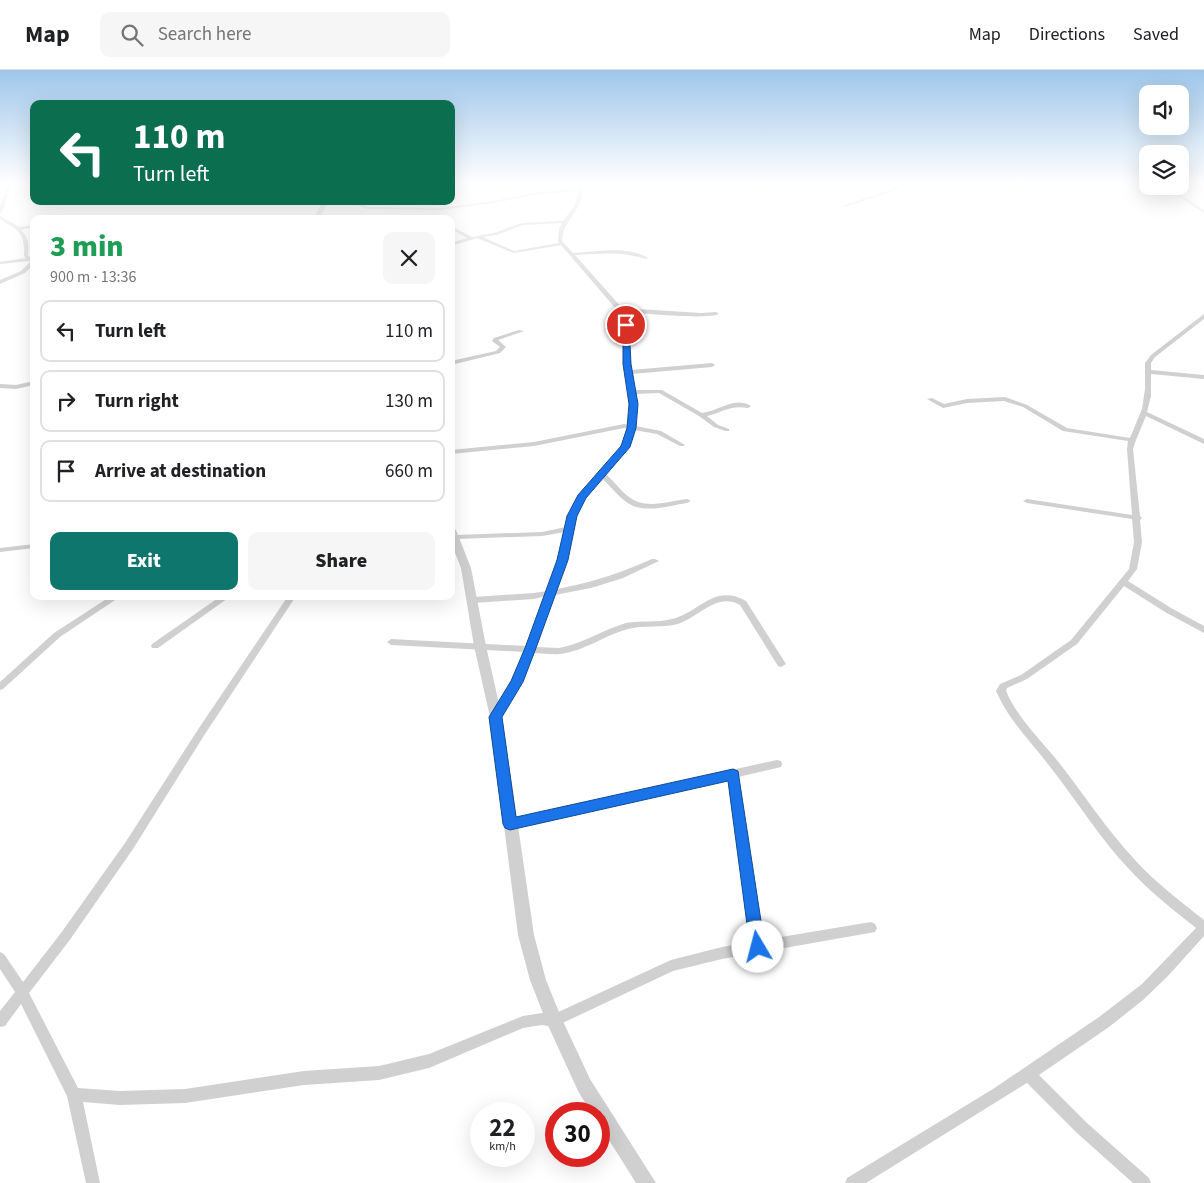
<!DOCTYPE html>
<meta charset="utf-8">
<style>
:root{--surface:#fff;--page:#f6f6f6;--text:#202124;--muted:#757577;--line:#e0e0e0;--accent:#0f766e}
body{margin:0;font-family:"Source Sans 3",sans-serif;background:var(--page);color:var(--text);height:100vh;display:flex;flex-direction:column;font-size:19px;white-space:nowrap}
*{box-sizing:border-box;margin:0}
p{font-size:16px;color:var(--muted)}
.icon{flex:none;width:28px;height:28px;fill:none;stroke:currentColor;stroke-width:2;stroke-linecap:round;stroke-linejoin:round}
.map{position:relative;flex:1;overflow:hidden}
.sheet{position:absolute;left:30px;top:145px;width:425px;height:385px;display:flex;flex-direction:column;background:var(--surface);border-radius:10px;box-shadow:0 5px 20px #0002}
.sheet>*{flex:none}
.banner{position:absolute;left:30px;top:30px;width:425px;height:105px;border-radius:10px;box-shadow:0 5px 20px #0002;background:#0b6e4f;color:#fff;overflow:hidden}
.fabs{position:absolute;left:1139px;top:15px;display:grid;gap:10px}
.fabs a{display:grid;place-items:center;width:50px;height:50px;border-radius:10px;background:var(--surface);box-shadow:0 5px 20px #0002;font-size:25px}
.speed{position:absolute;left:470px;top:1032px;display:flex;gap:10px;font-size:25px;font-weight:700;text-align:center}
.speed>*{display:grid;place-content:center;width:65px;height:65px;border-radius:50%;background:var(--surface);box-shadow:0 5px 20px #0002;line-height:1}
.speed small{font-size:12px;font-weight:400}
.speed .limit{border:8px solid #d22;background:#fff;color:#111}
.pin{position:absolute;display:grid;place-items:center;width:42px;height:42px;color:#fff;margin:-21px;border:2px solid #fff;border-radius:50%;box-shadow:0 1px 5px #0007}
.me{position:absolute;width:55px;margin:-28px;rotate:352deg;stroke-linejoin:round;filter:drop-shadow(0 0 4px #0008)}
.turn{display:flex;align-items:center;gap:18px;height:105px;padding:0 20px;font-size:22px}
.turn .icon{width:65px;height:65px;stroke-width:2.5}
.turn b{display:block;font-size:35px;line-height:42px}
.round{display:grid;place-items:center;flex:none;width:52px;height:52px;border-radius:10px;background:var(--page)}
.headline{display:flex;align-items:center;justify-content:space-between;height:85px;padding:0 20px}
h1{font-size:30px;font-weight:800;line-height:38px;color:#1e9e55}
.cta{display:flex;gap:10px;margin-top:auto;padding:10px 20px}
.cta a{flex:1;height:58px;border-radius:10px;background:var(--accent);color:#fff;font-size:20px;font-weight:800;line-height:58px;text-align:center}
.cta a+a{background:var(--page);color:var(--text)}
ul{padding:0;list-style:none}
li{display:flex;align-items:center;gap:15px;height:62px;margin:0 10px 8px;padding:0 10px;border:2px solid var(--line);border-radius:10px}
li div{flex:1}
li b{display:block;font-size:19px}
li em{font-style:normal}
header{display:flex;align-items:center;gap:30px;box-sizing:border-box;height:70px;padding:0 25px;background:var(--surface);border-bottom:1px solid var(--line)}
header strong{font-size:24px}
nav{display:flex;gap:28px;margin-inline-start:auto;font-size:18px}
.search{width:350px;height:45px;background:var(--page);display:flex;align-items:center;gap:12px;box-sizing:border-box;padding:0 18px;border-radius:10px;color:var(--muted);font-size:19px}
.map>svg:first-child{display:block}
</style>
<header>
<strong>Map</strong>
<div class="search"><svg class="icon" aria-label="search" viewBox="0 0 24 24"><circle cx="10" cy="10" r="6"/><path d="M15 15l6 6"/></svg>Search here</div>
<nav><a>Map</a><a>Directions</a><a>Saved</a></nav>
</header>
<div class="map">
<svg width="1204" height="1113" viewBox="0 0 1204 1113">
<rect width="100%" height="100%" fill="#fff"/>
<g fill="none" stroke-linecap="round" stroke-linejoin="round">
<path fill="#d0d0d0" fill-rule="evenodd" d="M9 112H13L2 142 0 143V136Z
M580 112H584C583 120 582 127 579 135 572 149 563 154 562 171L573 183C597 182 627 175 648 188L646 189C621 181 601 184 575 185L622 238 701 243 716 242 719 244C706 250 642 243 623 242L629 255 631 300 712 293 715 295 712 297 632 304 635 320H662L702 343C719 341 734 326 751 336L748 338C729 335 724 342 707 346L718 355 729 359V361H725L714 357 699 346 659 323 635 324 637 334 635 356 661 361 685 375 684 376H680L657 364 634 360 629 377 606 404C615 412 622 423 632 429 647 439 670 431 687 429L691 431 687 433C668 436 642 445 625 431 617 425 610 416 602 408L585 428 576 446 567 490 557 519C593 512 618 504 652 489H655L659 491 623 508 591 518 555 525 536 577 559 578 568 576C588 570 606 559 626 553 641 550 657 553 672 549 699 543 714 513 746 531L786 594 781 597 778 596 740 535C717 522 699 547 678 554 662 558 644 555 628 559 605 565 585 581 560 584 552 585 542 583 534 583L522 612 499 650H493L491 647 512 612 525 582 391 575 387 572 391 569 527 576 546 526 534 529 473 533 469 530 473 527 534 523 548 521 559 490 565 462 542 466 456 469 452 467 456 465 542 462 566 457 568 446 579 425 623 377 628 359 624 358 534 376 451 384V380L534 372 624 354 628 355 631 334 624 294 623 255 617 240 561 175 514 183 477 168 451 176V173L467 168 451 159V156L472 167 494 163 522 153 563 151 574 136 579 121 532 125 494 133 439 140 368 139 346 131H353L368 137 439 138 494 131 532 123 579 118ZM562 153 559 159 558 171 559 173 514 181 483 167 497 165 523 155Z
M903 112H909L894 121 845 137 842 136 892 119Z
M1163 116H1168L1204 140V143Z
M0 146 19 157 34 155V157L21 160C29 168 29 175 28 186L34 188V194L25 203 0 214V210L21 201 30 192 29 191 0 194V192L26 188 24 186C25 162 19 161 0 149Z
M1204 244V249L1155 287 1151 293V300L1204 305V309L1151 304V326L1147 342 1204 369V374L1146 346 1136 370 1133 379 1140 446 1142 448 1140 450 1142 472 1137 499 1128 511 1171 538 1204 556V563L1165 542 1124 516 1077 574 1027 609 1007 618 1006 621C1018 649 1041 670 1060 694 1085 726 1107 760 1135 790 1156 813 1180 831 1204 850V866L1168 906 1143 930 1109 957 1039 1005 1087 1053 1149 1108 1151 1113H1133L1077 1063 1027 1013 866 1113H845L847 1108 993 1019 1099 947 1142 914 1196 858C1172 839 1148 820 1128 798 1099 767 1077 731 1051 698 1032 673 1009 651 996 621L1000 614 1021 605 1071 570 1129 499 1134 472 1132 449 1027 433 1023 431 1027 429 1132 445 1127 379 1128 371 1063 361 1023 337 1004 331 967 333 943 338 927 329 932 328 944 334 967 329 1005 327 1027 335 1067 358 1130 368 1142 339 1145 319V293L1151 285Z
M519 260 524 261 498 270 506 277 500 283 451 295V291L496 281 500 277 492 271 494 268Z
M34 311V315L16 319 0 318V314L16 315Z
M34 474V478L0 482V478Z
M111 526H121L60 567 3 619 0 620V612L54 563Z
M221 526H231L158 578H152L151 576 152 574Z
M288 526H296L205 664 133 779 69 871 29 923 78 1018 120 1021 185 1019 304 1001 379 996 429 984 523 946 542 943 554 944 671 890 722 877 751 872 728 709 510 759 506 757 505 754 506 751 510 749 777 690 781 691 782 694 781 697 738 707 763 870 871 852 875 854 877 858 875 862 722 889 673 901 554 957 542 955 523 958 429 998 379 1010 304 1015 185 1033 120 1035 83 1032 100 1113H86L67 1026 21 934 5 956 0 957V941L15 922 0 899V882L4 884 23 912 61 863 125 773 199 658Z"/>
<path fill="#d0d0d0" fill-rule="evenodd" d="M323 131H329L319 149H313Z
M451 457 456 460 471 498 486 576 502 647 534 865 546 910 561 947 590 1009 656 1113H636L599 1054V1044H592L578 1021 546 951 530 910 518 865 490 647 474 576 461 498 451 473Z"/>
</g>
<linearGradient id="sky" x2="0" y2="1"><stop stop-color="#9ec6ea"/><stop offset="0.42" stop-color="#fff"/><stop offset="1" stop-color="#fff" stop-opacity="0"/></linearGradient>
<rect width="1204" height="268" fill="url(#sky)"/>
<path fill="#1a73e8" stroke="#114b97" d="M623 254 629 255 631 294 638 334 636 358 630 377 586 428 577 446 568 490 536 578 523 612 502 647 516 747 733 699 738 701 765 877 763 882 758 884 752 882 750 877 728 711 510 760 505 758 503 754 489 647 511 611 525 578 557 490 567 446 578 425 621 376 627 358 629 334 623 294Z"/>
</svg>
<div class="fabs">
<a><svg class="icon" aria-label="sound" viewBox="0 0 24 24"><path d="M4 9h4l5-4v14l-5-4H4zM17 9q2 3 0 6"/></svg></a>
<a><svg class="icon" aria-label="layers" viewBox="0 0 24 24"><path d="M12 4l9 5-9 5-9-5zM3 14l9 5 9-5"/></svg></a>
</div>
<div class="speed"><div>22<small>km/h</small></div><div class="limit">30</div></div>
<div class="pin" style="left:626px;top:255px;background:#d93025"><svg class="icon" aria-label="arrive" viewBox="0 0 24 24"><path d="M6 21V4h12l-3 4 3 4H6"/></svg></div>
<svg class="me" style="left:758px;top:877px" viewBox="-20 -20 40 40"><circle r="19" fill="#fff"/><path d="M0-13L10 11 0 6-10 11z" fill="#1a73e8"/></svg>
<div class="banner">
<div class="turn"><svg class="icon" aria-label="left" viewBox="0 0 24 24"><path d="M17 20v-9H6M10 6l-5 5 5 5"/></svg><div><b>110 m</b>Turn left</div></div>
</div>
<section class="sheet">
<div class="headline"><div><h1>3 min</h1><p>900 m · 13:36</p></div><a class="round"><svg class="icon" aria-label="close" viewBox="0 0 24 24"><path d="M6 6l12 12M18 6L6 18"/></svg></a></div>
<ul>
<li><svg class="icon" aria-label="left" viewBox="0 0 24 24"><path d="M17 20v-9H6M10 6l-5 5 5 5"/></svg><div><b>Turn left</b></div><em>110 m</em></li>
<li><svg class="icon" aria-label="right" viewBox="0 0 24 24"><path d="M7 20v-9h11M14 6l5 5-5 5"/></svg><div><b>Turn right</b></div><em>130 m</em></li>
<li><svg class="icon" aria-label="arrive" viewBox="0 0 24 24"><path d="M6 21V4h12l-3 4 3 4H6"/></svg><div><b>Arrive at destination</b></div><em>660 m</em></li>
</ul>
<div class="cta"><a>Exit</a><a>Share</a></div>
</section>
</div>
